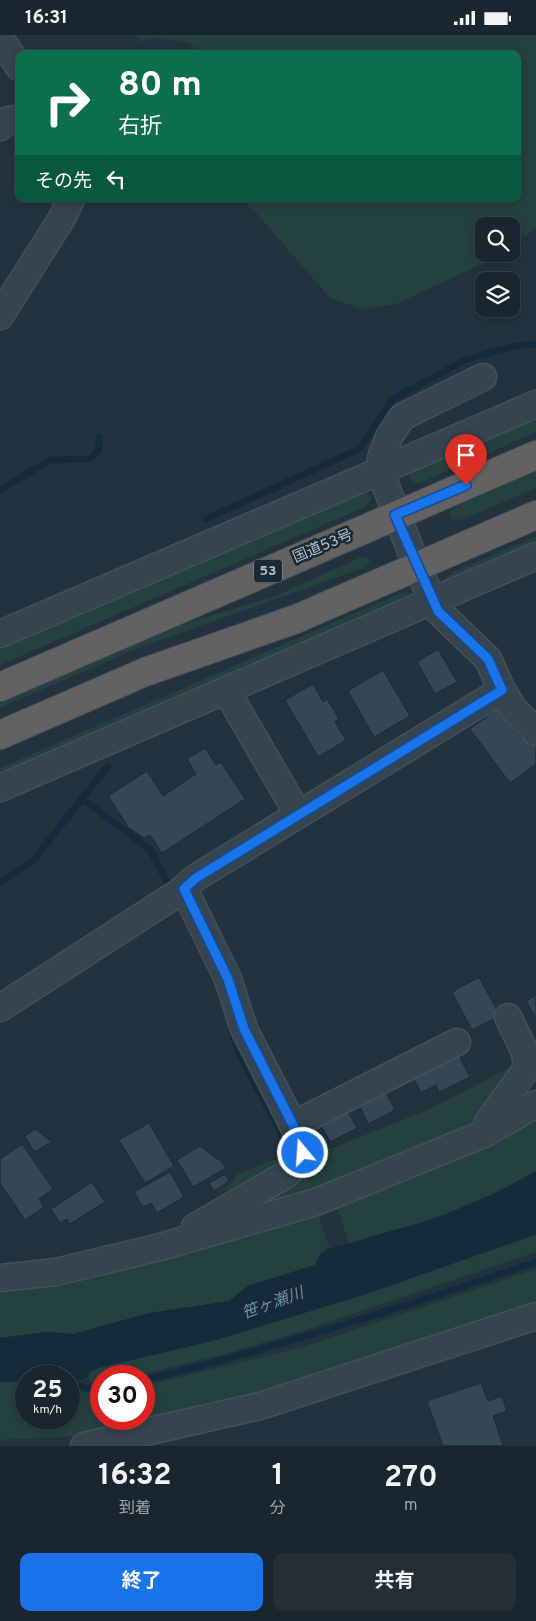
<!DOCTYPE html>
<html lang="ja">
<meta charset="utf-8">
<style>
:root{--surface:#1a262f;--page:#232e37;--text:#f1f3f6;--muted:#9fa5aa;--line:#38434b;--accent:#1a73e8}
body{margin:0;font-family:Overpass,"Noto Sans JP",sans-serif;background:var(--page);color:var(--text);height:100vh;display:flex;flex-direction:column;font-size:19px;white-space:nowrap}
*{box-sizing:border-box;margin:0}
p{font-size:16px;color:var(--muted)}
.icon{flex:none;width:28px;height:28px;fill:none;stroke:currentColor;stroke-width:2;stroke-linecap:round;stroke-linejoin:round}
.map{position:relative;height:1411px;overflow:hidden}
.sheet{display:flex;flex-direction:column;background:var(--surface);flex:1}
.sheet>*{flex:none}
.banner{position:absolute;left:15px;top:15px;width:506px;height:152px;border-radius:10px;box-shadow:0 2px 8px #0003,0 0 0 1px var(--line);background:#0b6e4f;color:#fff;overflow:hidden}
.tools{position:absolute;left:475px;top:182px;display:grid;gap:10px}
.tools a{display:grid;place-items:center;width:45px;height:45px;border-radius:10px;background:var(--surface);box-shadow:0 2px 8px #0003,0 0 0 1px var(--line);font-size:25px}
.speed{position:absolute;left:15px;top:1330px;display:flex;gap:10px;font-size:25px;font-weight:700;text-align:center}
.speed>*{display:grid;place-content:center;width:65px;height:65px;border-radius:50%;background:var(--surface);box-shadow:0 2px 8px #0003,0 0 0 1px var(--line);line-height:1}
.speed small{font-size:12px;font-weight:400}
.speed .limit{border:8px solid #d22;background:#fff;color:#111}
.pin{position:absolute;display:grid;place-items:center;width:42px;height:42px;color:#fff;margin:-51px -21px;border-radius:50% 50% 50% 0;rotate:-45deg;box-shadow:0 0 5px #0007}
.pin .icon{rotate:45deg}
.me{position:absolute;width:55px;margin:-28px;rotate:342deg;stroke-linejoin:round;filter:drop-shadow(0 0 4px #0008)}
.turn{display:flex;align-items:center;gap:18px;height:105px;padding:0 20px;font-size:22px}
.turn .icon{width:65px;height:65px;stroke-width:2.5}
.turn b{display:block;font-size:35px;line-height:42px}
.then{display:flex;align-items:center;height:48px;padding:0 20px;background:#0003;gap:10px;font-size:19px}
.eta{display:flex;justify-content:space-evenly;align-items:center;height:85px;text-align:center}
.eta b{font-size:30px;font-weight:700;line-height:35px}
.action{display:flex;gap:10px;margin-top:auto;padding:10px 20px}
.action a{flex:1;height:58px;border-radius:10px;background:var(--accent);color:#fff;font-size:20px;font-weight:700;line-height:58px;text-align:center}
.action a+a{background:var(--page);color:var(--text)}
.status{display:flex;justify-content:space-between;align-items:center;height:35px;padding:0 25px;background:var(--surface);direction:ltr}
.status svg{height:14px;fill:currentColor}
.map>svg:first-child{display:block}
</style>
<div class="status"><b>16:31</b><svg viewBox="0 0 49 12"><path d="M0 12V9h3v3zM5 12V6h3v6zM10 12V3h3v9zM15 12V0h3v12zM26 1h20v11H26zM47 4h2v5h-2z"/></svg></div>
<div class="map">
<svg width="536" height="1411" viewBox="0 0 536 1411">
<rect width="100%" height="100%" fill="#22333f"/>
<path fill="#24403f" d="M135 0H536V193L511 212V191H484V219H502L397 269 361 274 330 263 257 179 240 164H518V19H198L189 7 156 3 140 6Z
M536 381V397L420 448H413L409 441 413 435Z
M536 436V453L466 483 455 486 450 482V476L460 469Z
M367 455 371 464 365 472 0 630V608Z
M536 501V513L445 547 446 542 453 537Z
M361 522H368L370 526 366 532 136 614 0 673V668L183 589 275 561Z
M403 557 417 559 0 744V733Z
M517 1029 480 1089 428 1117 199 1196 315 1120 432 1073Z
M536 1075V1136L507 1153 436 1183 349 1209 335 1167Z
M288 1119 291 1125 252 1153 218 1156 233 1147 238 1139Z
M316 1173 329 1212 318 1221 315 1230 248 1251 229 1266 150 1278 73 1299 47 1297 0 1303V1251Z
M536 1199V1217L296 1298 221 1320 134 1341H101V1349L91 1347 88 1342 90 1337 98 1333 216 1305 366 1259Z
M536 1234V1273L313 1347 94 1400 0 1405V1347L26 1346V1384H69V1354L101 1360V1384H144V1351L303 1312Z"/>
<path fill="#142b3d" d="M536 1136V1199L529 1202 366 1259 216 1305 98 1333 90 1337 88 1342 69 1348V1341H26V1346L0 1347V1303L47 1297 73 1299 150 1278 229 1266 248 1251 315 1230C322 1209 340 1212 358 1206 383 1197 410 1192 435 1183 470 1171 504 1154 536 1136Z"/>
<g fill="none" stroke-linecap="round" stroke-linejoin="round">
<path stroke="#142b3d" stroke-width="7" d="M0 455 50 425 90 424 99 415V402
M206 484 359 414 393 364 465 325 514 311 536 309
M82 764 150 814 171 855
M0 847 32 827 108 731
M232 996 238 1017 287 1109
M144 1345C277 1313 406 1271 536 1227
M69 1348 97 1356 101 1354"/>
</g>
<path fill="#334755" stroke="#1d2b36" d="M438 614 457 647 435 659 417 627Z
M383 635 410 681 374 702 348 656Z
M313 649 323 667 327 664 339 684 335 687 346 705 318 722 285 665Z
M497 674 521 703 527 699 536 709V729L510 748 470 694Z
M205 713 216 730 221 727 245 764 162 818 150 800 144 803 129 793 108 761 147 736 163 761 196 739 187 724Z
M479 942 500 981 472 995 452 957Z
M536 960V983L526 966Z
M457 1017 470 1042 439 1057 436 1050 421 1058 412 1040Z
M384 1054 395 1075 368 1089 358 1067Z
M346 1073 357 1093 330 1107 319 1086Z
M149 1088 174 1131 145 1148 119 1105Z
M35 1094 52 1107 34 1117 25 1101Z
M22 1109 53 1154 39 1164 44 1172 25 1185 0 1148V1124Z
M200 1111 222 1127 226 1133 193 1152 177 1125Z
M170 1137 184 1162 157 1178 151 1168 143 1172 134 1157Z
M225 1139 229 1146 214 1156 209 1148Z
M92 1147 105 1167 70 1189 67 1184 60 1188 51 1174Z
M481 1348 488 1366 502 1361 507 1376 493 1381 503 1411H443L427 1366Z"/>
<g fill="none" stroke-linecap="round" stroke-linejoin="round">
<g stroke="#42505b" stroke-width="29">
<path id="minor" d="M0 3 19 32
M0 92 6 86 19 83
M0 281 62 183 71 164
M0 599 536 369
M226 655 298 779
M502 655 513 673 536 697
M0 753 536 521
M184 854 228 944 244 994 293 1090 303 1118 287 1139 195 1192
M0 973 178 858 195 843 502 655 488 624 438 576 417 532 380 436 381 423 389 402 402 382 483 342
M293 1090 457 1007
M486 1097 488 1087 527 1033 525 1017 508 982
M0 1243 56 1237 160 1212 316 1167 486 1098 536 1069
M84 1411 260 1371 536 1281"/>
</g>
<g stroke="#414f5a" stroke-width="30">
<path id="trunk" d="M0 652 536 420
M0 700 145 637 296 584 536 480"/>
</g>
<use href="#minor" stroke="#36444f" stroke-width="26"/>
<use href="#trunk" stroke="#646260" stroke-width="28"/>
</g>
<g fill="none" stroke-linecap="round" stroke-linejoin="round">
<g stroke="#114b97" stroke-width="12">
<path id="route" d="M303 1118 293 1090 244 994 228 944 184 854 196 843 502 655 488 624 438 576 395 480 466 450"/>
</g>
<use href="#route" stroke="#1a73e8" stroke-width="9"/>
</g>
<g text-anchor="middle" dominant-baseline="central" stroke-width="5" stroke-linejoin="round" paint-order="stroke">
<rect fill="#1b2934" stroke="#85929d" stroke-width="1" x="254" y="524.5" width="28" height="23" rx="4"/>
<g font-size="14" font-weight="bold" fill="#b2bfca">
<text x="268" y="536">53</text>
</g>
<g font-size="15" fill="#b2bfca" stroke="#1b2934">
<text transform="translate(323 512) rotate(-23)">国道53号</text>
</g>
<g font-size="16" font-style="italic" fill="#688fab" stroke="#1b2934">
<text transform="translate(273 1269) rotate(-20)">笹ヶ瀬川</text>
</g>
</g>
</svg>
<div class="tools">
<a><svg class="icon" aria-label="search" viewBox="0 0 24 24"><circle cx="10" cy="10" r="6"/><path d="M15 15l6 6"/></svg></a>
<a><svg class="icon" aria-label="layers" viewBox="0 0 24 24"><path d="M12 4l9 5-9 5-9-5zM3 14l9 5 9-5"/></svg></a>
</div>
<div class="speed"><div>25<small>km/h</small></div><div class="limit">30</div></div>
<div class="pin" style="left:466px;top:450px;background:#d93025"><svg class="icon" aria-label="arrive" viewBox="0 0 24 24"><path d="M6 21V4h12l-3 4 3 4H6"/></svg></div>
<svg class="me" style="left:303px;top:1118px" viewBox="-20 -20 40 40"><circle r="17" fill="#1a73e8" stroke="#fff" stroke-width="3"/><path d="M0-11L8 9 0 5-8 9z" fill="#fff"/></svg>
<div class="banner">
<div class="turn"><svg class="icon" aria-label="right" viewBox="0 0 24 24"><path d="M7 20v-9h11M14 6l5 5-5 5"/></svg><div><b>80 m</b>右折</div></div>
<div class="then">その先<svg class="icon" aria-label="left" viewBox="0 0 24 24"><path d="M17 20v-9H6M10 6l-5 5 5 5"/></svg></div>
</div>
</div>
<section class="sheet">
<div class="eta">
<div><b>16:32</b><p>到着</p></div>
<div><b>1</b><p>分</p></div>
<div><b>270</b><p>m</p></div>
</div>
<div class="action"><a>終了</a><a>共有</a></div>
</section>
